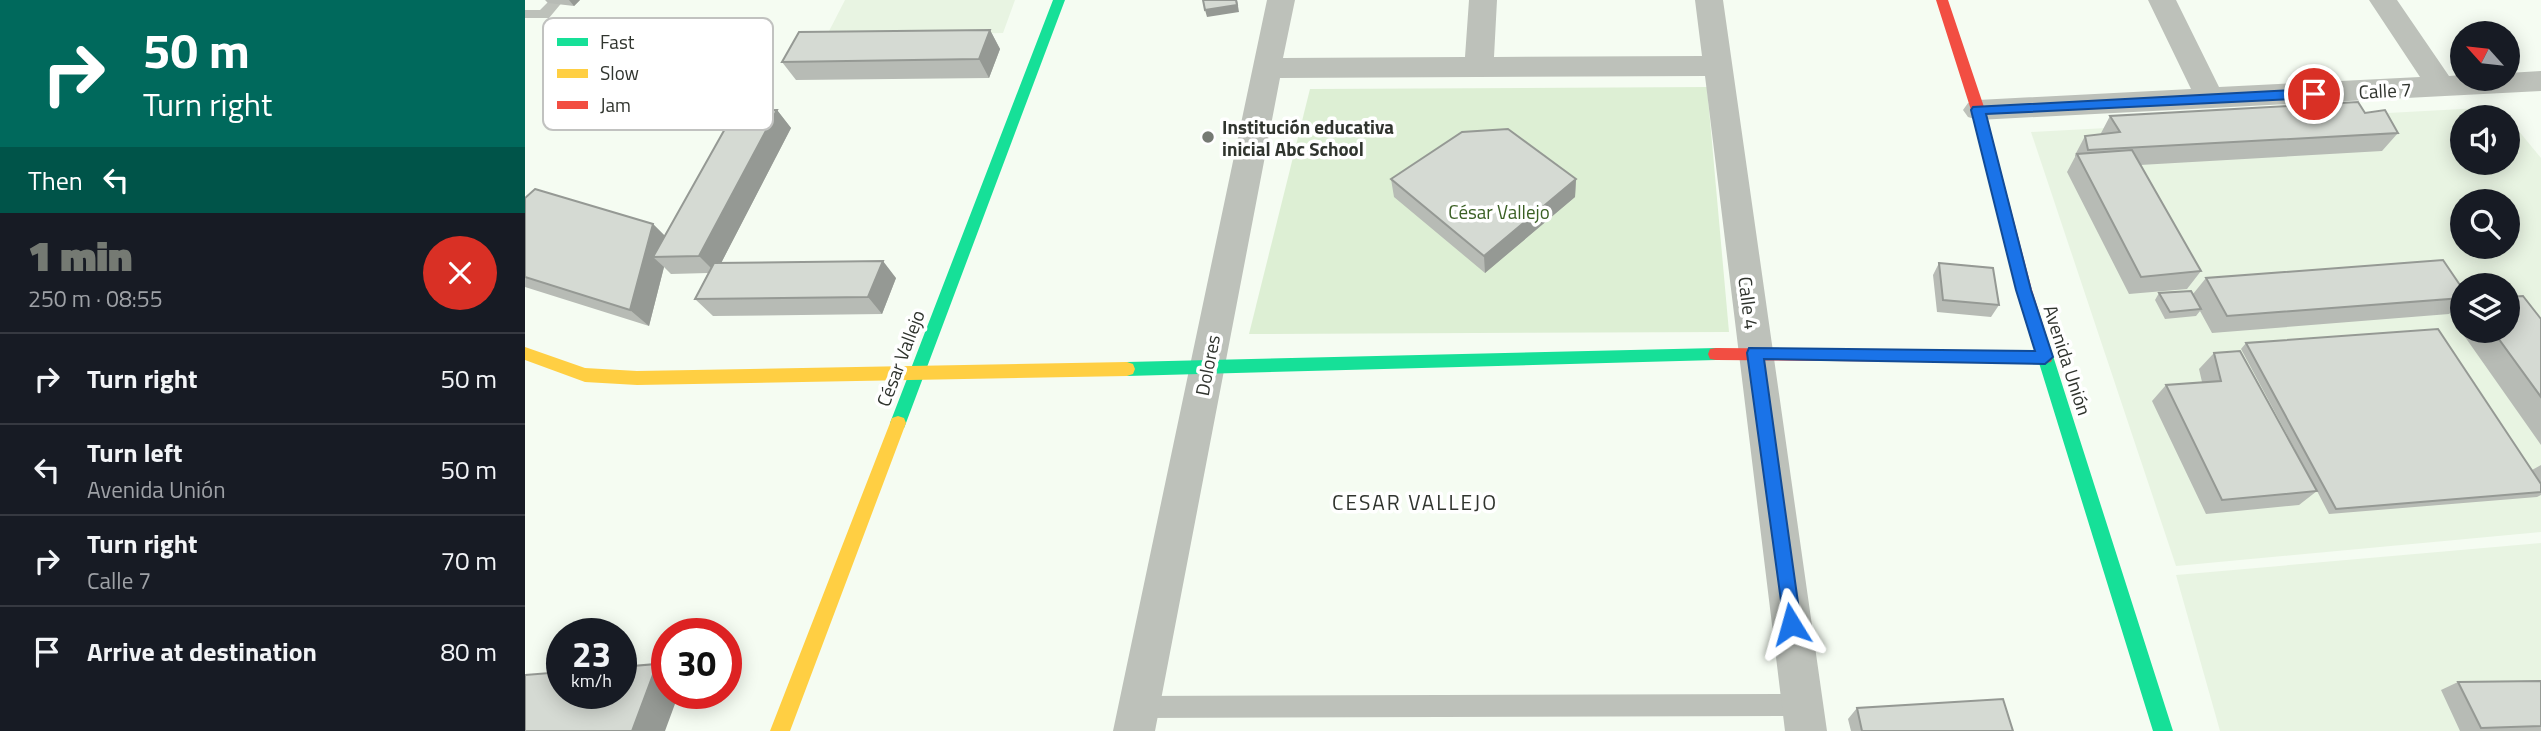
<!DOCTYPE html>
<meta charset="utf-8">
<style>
:root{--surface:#171b24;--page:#242831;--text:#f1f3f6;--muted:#9ea1a6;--line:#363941;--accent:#757a73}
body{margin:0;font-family:"Titillium Web",sans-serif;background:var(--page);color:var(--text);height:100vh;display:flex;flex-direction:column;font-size:26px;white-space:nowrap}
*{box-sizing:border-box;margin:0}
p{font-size:23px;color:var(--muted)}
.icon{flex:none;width:38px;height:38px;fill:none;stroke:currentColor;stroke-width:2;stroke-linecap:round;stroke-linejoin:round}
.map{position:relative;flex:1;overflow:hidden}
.drawer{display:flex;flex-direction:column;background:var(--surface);width:525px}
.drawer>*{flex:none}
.top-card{background:#00695c;color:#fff;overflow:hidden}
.needle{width:46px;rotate:297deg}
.fabs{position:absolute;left:1925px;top:21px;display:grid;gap:14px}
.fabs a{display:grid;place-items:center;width:70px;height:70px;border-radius:50%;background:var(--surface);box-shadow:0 4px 18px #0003;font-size:35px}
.speed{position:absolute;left:21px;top:618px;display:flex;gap:14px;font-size:35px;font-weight:700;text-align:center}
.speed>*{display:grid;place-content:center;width:91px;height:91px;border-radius:50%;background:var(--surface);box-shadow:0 4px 18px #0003;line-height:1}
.speed small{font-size:18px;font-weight:400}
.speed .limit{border:10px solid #d22;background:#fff;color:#111}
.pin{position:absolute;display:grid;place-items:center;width:60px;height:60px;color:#fff;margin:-30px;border:4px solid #fff;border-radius:50%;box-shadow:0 2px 7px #0007}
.me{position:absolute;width:77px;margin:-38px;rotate:352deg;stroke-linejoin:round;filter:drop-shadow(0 0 5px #0008)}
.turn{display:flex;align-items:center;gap:24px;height:147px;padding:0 28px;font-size:32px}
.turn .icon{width:91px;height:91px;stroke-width:2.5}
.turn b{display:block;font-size:49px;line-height:60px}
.then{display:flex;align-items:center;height:66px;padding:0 28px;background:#0003;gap:14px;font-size:26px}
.round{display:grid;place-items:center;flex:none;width:74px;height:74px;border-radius:37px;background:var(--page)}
.head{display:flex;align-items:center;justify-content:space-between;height:119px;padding:0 28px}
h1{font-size:42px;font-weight:800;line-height:52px;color:var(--accent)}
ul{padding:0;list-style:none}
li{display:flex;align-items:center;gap:21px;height:91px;padding:0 28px;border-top:2px solid var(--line)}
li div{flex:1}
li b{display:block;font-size:26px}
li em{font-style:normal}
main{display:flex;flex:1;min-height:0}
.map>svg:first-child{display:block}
</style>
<main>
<section class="drawer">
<div class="top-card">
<div class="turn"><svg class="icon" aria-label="right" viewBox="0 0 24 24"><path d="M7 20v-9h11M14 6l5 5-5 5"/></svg><div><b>50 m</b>Turn right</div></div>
<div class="then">Then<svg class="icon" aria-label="left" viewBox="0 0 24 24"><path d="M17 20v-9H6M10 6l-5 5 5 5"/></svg></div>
</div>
<div class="head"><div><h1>1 min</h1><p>250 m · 08:55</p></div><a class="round" style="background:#d93025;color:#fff"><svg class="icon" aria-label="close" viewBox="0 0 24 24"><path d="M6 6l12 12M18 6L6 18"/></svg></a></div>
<ul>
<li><svg class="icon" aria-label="right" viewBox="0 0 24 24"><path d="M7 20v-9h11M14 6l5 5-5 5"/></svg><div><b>Turn right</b></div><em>50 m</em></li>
<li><svg class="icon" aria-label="left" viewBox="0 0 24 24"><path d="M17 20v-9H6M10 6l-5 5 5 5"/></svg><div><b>Turn left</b><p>Avenida Unión</p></div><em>50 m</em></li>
<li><svg class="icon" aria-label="right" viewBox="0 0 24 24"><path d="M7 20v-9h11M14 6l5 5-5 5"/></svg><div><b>Turn right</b><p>Calle 7</p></div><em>70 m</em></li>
<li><svg class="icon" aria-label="arrive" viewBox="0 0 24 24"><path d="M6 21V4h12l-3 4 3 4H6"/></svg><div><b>Arrive at destination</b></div><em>80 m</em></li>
</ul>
</section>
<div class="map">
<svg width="2016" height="731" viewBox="0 0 2016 731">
<rect width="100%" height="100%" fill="#f5fcf2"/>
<path fill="#e8f4e2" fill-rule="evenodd" d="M320 0H490L478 33 301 37Z
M1974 107 1982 117H1937V163H1983V118L2016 158V532L1651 566 1506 132ZM1937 201H1983V247H1937ZM1937 285H1983V331H1937Z
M2016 543V731H1695L1651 575Z"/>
<path fill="#ddefd4" d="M1182 87 1204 332 724 334 785 89Z"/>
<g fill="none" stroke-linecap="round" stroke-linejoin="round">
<path fill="#bdc1ba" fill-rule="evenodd" d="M25 0H39L24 18H0V10H15Z
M1277 694 1284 698 1288 705 1284 712 1277 716 614 718 607 714 603 707 607 700 614 696Z"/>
<path fill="#bdc1ba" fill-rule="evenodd" d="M742 0H770L758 58 940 57 944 0H972L969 57 1177 56 1170 0H1198L1302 731H1260L1180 76 755 78 630 731H588Z
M1623 0H1651L1694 87 1895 77 1844 0H1872L1924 76 1937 75V79H1983V73L2016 71V91L1453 120 1443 117 1438 110 1443 103 1453 100 1666 89Z"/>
<path fill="#16e098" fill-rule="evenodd" d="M528 0H540L381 423 379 428 373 430 367 428 365 423Z
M1514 331 1519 333 1522 337 1648 731H1628L1506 337 1509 333Z
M1191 348 1197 349 1199 354 1197 359 1191 360 602 376 596 374 594 369 596 364 602 362Z"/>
<path fill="#ffcf43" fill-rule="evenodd" d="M0 347 60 368 112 371 602 362 608 364 610 369 608 374 602 376 112 385 60 382 0 360Z
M373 416 379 418 381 423 265 731H245L365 423 367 418Z"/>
<path fill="#f24e42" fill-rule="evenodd" d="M1411 0H1423L1460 110 1507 290 1522 337 1519 341H1509L1506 337 1491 290 1446 110Z
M1191 348 1520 351 1526 352 1528 357 1526 362 1520 363 1191 360 1185 359 1183 354 1185 349Z"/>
</g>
<path fill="#b7bbb5" d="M20 0H55L49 6 23 3Z
M465 30 475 49 464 78 271 80 257 62Z
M252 110 266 128 196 263 371 278 357 314 188 316 170 299 183 273 146 274 139 267 124 326 0 287V198L128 224 140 236Z
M1840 113 1873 133 1857 151 1615 165 1676 271 1662 289 1604 294 1542 172 1550 157V155L1560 136 1575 135 1585 116Z
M866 179H1051L1050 197 960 273 869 197Z
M1414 263 1474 305 1466 317 1412 312 1408 275Z
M1681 278 1937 288V303L1924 314 1687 333 1675 311 1671 316 1640 319 1630 300 1634 293 1668 294Z
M1937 308V331H1983L2016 319V445L1926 317Z
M1721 343 2007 470 2016 465V495L2012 497 1804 514 1792 491 1774 505 1681 514 1627 401 1641 385 1677 382 1674 369 1689 353 1781 470 1716 349Z
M2016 681V731H1935L1916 690 1933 682Z
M1332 708 1488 731H1326L1323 719Z"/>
<path fill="#959994" d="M44 0H55L49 6Z
M712 0 714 12 682 17 680 10Z
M465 30 475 49 464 78 454 59Z
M252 110 266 128 191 273 174 256Z
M1051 179 1050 197 960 273 959 256Z
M128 224 146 242 128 257 139 267 124 326 105 310Z
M358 261 371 278 357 314 343 297Z
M132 664 142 669V693H154L140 731H107Z"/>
<path fill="#d5dad3" stroke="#959994" stroke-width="2" d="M678 0H711L712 5 680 10Z
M465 30 454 59 257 62 274 32Z
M1833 102 1840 113 1860 110 1873 133 1563 150 1560 136 1595 132 1585 116Z
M252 110 174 256 128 257 210 111Z
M983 129 1051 179 959 256 866 179 937 132Z
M1607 150 1676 271 1616 277 1552 154Z
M10 189 128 224 105 310 0 277V198Z
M1918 260 1937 288V298L1702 316 1681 278Z
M358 261 343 297 170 299 189 263Z
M1414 263 1468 268 1474 305 1418 300Z
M1666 291 1676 309 1645 312 1634 293Z
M1998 296 2016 319V397L1968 331H1983V297Z
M1913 329 2016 484V492L1811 509 1721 343Z
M1715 351 1792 491 1697 500 1641 385 1696 381 1689 353Z
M132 664 107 731H0V675L37 672V693H96V667Z
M2016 681V726L1956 728 1933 682Z
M1478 699 1488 731H1337L1332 708Z"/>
<path fill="#1a73e8" stroke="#114b97" stroke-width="2" d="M1789 89 1795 94 1789 98 1461 114 1506 290 1528 357 1520 364 1239 359 1276 624 1273 630 1266 632 1260 630 1222 353 1224 348 1510 351 1491 290 1446 110 1448 107Z"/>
<circle fill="#757a73" stroke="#fff" stroke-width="2.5" cx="683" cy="137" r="7"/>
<g text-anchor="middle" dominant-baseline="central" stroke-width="7" stroke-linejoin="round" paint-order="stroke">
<g font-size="19" fill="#30342e" stroke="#fff">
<text transform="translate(1860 90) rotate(-3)">Calle 7</text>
<text transform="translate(1224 303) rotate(83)">Calle 4</text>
<text transform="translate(375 358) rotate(-69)">César Vallejo</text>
<text transform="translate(1543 360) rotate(72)">Avenida Unión</text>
<text transform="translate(682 365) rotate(-79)">Dolores</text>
</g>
<g font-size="19" font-weight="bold" fill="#30342e" stroke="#fff" text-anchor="start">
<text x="697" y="126">Institución educativa<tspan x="697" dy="22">inicial Abc School</tspan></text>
</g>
<g font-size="19" fill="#3a5f23" stroke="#fff">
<text x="974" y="211">César Vallejo</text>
</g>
<g font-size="21" letter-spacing="2" fill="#30342e" stroke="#fff">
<text x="890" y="502">CESAR VALLEJO</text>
</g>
</g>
<rect x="18" y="18" width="230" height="112" rx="10" fill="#fff" stroke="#c1c2c0" stroke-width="2"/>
<rect x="32" y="38" width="31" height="8" fill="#16e098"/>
<rect x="32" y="69" width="31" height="9" fill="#ffcf43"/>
<rect x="32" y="101" width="31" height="8" fill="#f24e42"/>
<g font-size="19" fill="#30342e">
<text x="75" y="49">Fast</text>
<text x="75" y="80">Slow</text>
<text x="75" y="112">Jam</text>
</g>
</svg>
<div class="fabs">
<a><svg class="needle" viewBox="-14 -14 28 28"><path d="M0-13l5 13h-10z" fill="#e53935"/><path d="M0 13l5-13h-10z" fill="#9ea1a6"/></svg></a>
<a><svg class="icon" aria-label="sound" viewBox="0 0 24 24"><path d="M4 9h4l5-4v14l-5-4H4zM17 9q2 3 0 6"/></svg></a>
<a><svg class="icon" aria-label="search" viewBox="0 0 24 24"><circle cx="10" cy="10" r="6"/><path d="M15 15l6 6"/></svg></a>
<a><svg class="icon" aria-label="layers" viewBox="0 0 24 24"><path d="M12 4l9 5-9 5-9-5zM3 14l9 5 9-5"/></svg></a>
</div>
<div class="speed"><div>23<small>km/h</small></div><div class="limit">30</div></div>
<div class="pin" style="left:1789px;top:94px;background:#d93025"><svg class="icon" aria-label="arrive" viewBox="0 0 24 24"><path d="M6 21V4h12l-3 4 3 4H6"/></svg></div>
<svg class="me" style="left:1266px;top:624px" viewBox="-20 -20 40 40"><path d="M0-17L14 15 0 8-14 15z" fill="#1a73e8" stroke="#fff" stroke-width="4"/></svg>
</div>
</main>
